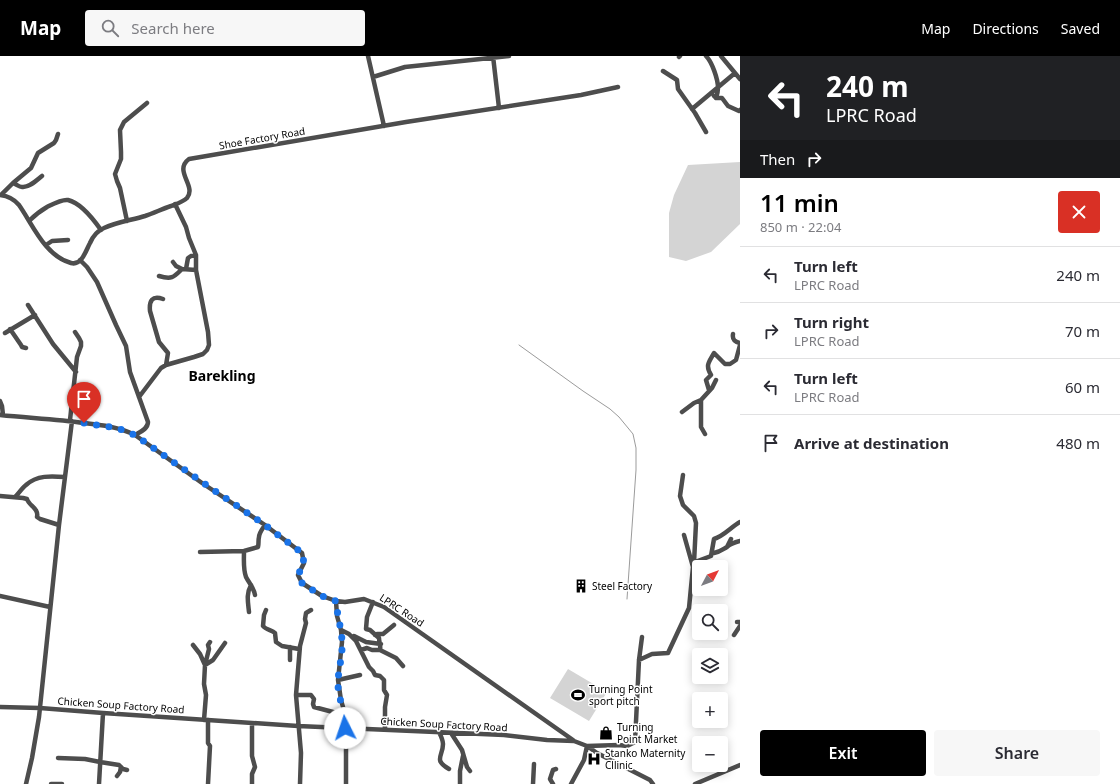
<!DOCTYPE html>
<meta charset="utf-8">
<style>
:root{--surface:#fff;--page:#f7f7f7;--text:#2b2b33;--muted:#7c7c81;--line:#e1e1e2;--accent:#000}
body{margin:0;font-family:"Noto Sans",sans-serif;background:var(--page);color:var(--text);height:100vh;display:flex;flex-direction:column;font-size:15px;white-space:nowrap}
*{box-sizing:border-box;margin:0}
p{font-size:13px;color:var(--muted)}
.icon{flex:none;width:22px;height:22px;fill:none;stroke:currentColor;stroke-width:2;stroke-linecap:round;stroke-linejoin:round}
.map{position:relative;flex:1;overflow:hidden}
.side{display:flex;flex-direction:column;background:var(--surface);width:380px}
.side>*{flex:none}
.banner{background:#202124;color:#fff;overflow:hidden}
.needle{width:26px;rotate:49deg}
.controls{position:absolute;left:692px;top:504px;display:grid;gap:8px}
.controls a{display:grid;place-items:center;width:36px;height:36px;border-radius:4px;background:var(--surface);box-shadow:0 2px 10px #0003;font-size:20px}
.pin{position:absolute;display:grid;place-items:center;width:34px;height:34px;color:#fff;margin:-41px -17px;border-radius:50% 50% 50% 0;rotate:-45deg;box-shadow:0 0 4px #0007}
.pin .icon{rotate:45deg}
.me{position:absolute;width:44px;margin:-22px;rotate:356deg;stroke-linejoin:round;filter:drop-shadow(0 0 3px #0008)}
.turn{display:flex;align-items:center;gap:14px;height:84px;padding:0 20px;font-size:18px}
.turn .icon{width:52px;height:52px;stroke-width:2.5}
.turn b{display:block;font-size:28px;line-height:34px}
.then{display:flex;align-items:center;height:38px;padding:0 20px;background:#0003;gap:8px;font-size:15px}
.round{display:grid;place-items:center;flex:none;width:42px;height:42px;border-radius:4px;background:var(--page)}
.head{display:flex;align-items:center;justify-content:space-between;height:68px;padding:0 20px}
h1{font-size:24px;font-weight:600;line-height:30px;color:var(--accent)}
.cta{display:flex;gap:8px;margin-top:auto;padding:8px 20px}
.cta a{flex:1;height:46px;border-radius:4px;background:var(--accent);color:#fff;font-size:16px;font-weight:600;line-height:46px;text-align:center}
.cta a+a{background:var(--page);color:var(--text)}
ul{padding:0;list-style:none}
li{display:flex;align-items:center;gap:12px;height:56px;padding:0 20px;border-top:1px solid var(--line)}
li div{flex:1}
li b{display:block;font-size:15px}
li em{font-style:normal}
header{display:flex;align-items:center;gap:24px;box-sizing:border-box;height:56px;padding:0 20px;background:var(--accent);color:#fff}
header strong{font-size:19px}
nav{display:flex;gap:22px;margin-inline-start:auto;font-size:14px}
.search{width:280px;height:36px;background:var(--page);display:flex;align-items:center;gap:10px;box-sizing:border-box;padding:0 14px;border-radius:4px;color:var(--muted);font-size:15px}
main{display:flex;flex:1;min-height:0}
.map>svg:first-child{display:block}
</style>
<header>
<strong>Map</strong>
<div class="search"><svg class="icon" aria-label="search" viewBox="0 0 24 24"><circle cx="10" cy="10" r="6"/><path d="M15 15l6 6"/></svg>Search here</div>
<nav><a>Map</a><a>Directions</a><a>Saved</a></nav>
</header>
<main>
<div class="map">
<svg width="740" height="728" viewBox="0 0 740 728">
<rect width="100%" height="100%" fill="#fff"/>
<path fill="#d4d4d4" d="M740 106V168L711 196 686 205 669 201V157L674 139 688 109Z
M568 613 607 636 589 665 550 642Z"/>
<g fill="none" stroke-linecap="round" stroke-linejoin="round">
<path stroke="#9b9b9b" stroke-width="1" d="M519 289 583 335 610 353 619 361 633 378 636 392V414L627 543"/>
<path stroke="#4d4d4d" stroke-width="4.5" d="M368 0 384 70
M493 0 499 52
M706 0C712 6 718 23 718 32 718 35 717 39 716 42
M679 1 680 0
M663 15 677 24 678 33 695 57 706 76
M735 17 740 23
M373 21 405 11 509 0
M714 40 716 42H722L728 50 739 55 740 54
M692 53 735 17 721 0
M13 127C16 128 19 131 22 131 29 132 37 124 42 120
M0 139C8 140 14 143 19 149 33 169 45 200 71 207 82 210 86 194 90 187 93 180 97 175 104 172 117 166 132 164 145 160 154 157 162 153 171 150 176 148 183 146 187 142 197 130 173 115 189 103L406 66 581 39 618 31
M1 139 13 127 31 112 38 97 54 87 56 84 58 78
M29 165C35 159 40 155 47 151 53 148 62 143 68 144 81 147 94 164 101 174
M127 165 120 132 117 125 115 118 121 103V96L120 74 124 66 147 47
M46 189 52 185 68 184
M80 204 87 211 97 226 116 269 126 290 130 316 148 366C148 373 140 376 135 379
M173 206 176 210 182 213
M186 213 188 202 191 200 196 199
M159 220C172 224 174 221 182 213L196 214
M163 243C152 239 149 245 150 255L159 286 168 297 166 309
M28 249 53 288 76 316
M10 273 21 289 22 291 26 292
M5 277 35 259
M733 278C732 284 735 286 740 287
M709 334 706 324 711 319C705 309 709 306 714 297L725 308H730L736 304 740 289
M139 341 161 312 166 309 194 301 203 298 207 294 209 289 208 276 196 214V199L189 182 186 171 175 148
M701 344V371L705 378
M0 345 2 350 3 359
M682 356 694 347 701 344 712 332 716 324
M0 359C28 362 56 363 84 367 102 369 119 371 135 379L202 427 265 469 302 497 304 507 298 519 302 527 322 540 336 545 345 546 364 543 384 551 573 684
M70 364 77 301 81 290V286L79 282 75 276
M683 419 680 440 683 449 694 460 696 467 694 507
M0 440 23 442 27 443C29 450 39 452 37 461L40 463 59 469
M15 441C19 437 22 432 26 429 37 419 51 420 65 421
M727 491 731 483
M244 495C244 504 243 513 246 521 249 527 254 532 255 539
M712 495 714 497C720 496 722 494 727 491 730 488 736 486 740 485
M200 496 244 495 258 491C259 487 258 485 259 481 259 477 263 472 265 469
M694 509 695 506 711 500 714 483C724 480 731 471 740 466
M0 540 50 551
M336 545 337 560 341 574 349 578 356 585 369 611 373 615 375 619 380 620 384 624V634L387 639 385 651V674
M373 546 367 561 366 573 370 574 379 582C379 586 381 589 380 594
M266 554 264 559 263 570C266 574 272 574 275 577L276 586 282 590 299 593
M249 556C248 546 246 538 251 529
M737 566H740
M341 574 342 586 338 624 341 644 345 658 347 672
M375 579 377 578H383L394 569
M734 579 740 570
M354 580 366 586 381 588
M193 589 200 598 205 609 213 604 225 587
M361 594 367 592 372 594H380L396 602 403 610
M290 604V591
M639 604 652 598 668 597 689 552 693 511 684 479
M338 624 360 619
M296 639H311L314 643 313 648 314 651 333 656
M0 651 40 652 103 657 298 670 504 679 547 684 574 685 587 690 619 689 627 690 635 686 639 604 642 581
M204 664 206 639 204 628 205 609 209 593 208 589 210 586
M252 667V700L255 711 252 718V728
M345 672 346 683V728
M439 676C441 680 443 684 443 688 443 700 433 704 449 713
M451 677 462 694 467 711 470 715
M58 702 85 703 100 706 119 709 123 713 127 714
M117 720 120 716 121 711
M26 728 32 702 39 661 59 469 72 365
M51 728H62
M99 728 103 657
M208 728 210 690 208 687V664
M300 728 301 697 296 639 300 590 306 567 305 563 306 557 311 554
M460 728V715L463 700
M533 728 534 708
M553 728 550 723 553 714 556 713
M571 728 584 704 587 690 597 697 650 724 653 728
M695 728 740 709"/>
</g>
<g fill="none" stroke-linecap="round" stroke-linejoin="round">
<path stroke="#1a73e8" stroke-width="7" stroke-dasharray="0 12.6" d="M84 367 117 372 135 379 202 426 265 469 302 497 304 507 298 519 302 527 322 540 336 545C337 558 341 571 342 584 343 598 339 611 338 624 337 640 345 656 348 672H345"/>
</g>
<defs>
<g id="building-bare" transform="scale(1.08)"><path d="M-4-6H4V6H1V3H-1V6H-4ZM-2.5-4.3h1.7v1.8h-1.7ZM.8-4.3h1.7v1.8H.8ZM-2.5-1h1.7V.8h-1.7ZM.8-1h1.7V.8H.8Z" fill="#000" stroke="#fff" stroke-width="2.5" paint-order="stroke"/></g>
<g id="stadium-bare" transform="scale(1.08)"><path d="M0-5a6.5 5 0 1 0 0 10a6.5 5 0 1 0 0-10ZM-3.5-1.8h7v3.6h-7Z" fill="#000" stroke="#fff" stroke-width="2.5" paint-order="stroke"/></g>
<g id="shop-bare" transform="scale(1.08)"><path d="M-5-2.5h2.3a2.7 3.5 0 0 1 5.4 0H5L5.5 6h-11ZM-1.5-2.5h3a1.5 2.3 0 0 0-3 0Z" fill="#000" stroke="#fff" stroke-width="2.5" paint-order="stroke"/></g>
<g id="hospital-bare" transform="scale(1.08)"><path d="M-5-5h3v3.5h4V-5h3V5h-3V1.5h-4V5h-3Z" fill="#000" stroke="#fff" stroke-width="2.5" paint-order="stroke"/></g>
</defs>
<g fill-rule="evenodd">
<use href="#building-bare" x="581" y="530"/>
<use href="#stadium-bare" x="578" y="639"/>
<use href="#shop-bare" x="606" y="677"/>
<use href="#hospital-bare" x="594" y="703"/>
</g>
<g text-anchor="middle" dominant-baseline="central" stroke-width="3" stroke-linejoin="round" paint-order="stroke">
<g font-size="10" fill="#000" stroke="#fff">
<text transform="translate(262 82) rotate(-10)">Shoe Factory Road</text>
<text transform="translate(402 554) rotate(33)">LPRC Road</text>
<text transform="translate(121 649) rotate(4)">Chicken Soup Factory Road</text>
<text transform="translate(444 668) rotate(3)">Chicken Soup Factory Road</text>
</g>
<g font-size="10" fill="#000" stroke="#fff" text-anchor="start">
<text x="592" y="530">Steel Factory</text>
<text x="589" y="633">Turning Point<tspan x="589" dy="12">sport pitch</tspan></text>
<text x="617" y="671">Turning<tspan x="617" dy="12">Point Market</tspan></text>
<text x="605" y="697">Stanko Maternity<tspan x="605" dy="12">Cllinic</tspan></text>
</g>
<g font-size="14" font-weight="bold" fill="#000" stroke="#fff">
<text x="222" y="319">Barekling</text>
</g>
</g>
</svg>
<div class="controls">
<a><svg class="needle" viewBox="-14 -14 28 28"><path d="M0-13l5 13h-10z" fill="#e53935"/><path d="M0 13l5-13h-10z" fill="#7c7c81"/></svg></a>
<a><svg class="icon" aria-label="search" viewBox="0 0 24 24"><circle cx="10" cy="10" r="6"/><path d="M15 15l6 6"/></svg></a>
<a><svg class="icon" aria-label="layers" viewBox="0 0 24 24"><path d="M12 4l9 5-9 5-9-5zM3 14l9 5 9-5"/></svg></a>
<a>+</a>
<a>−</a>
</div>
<div class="pin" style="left:84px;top:367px;background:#d93025"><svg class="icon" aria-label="arrive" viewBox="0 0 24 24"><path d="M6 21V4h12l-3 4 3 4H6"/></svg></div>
<svg class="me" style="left:345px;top:672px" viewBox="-20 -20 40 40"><circle r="19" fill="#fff"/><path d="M0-13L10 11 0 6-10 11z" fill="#1a73e8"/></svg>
</div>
<section class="side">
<div class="banner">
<div class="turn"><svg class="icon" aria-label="left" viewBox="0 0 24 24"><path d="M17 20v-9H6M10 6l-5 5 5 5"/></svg><div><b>240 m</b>LPRC Road</div></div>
<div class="then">Then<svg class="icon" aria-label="right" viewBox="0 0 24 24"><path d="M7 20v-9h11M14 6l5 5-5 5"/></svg></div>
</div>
<div class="head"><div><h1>11 min</h1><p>850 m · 22:04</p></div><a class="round" style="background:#d93025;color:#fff"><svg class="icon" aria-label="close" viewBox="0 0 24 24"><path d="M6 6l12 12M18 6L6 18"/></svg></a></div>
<ul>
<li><svg class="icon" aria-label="left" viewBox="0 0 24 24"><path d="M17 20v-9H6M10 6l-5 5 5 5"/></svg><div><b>Turn left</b><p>LPRC Road</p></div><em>240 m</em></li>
<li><svg class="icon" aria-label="right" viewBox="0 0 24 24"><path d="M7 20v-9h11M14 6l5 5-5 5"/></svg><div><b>Turn right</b><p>LPRC Road</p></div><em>70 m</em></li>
<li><svg class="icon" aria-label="left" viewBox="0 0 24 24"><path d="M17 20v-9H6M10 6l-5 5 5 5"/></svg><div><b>Turn left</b><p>LPRC Road</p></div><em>60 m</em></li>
<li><svg class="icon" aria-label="arrive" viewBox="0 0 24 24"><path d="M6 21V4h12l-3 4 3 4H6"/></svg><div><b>Arrive at destination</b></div><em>480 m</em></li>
</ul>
<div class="cta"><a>Exit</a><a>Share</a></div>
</section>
</main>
